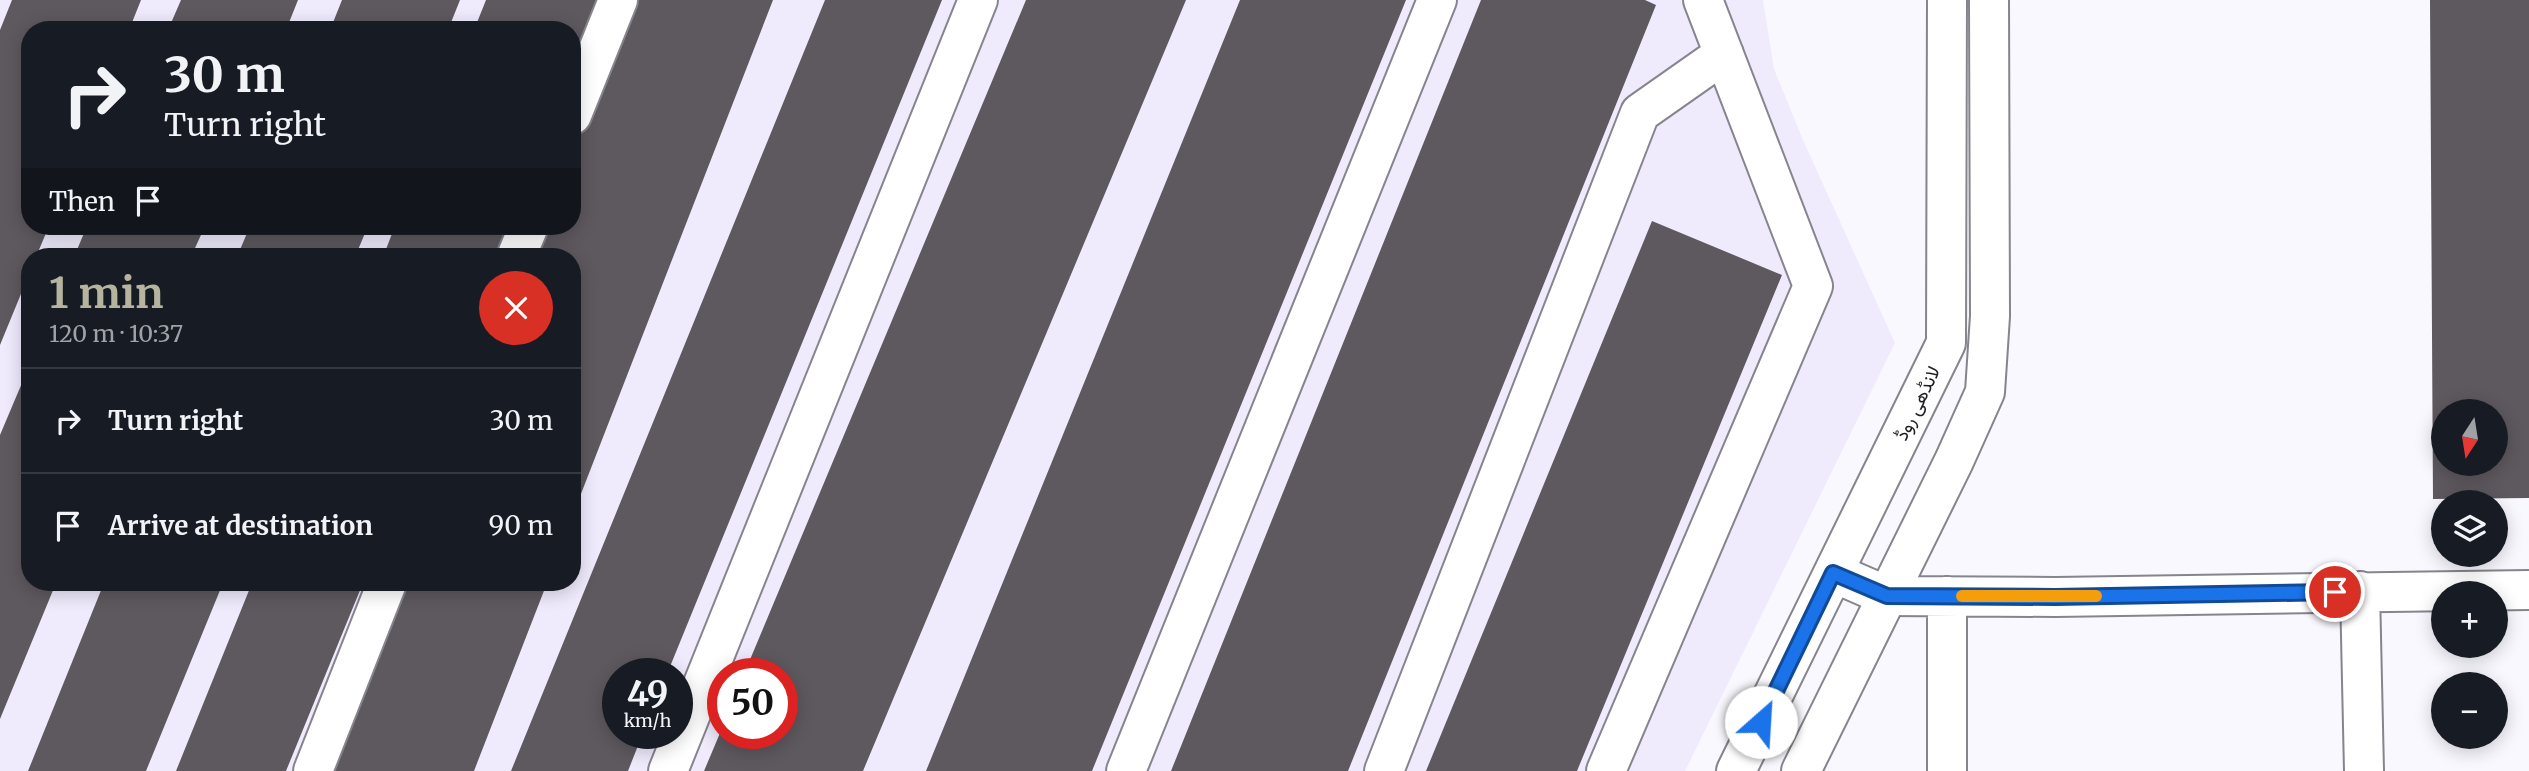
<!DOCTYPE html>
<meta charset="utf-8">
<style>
:root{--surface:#171b24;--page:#242831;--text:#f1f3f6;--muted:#9ea1a6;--line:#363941;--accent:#b6b49e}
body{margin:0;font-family:Merriweather,Vazirmatn,serif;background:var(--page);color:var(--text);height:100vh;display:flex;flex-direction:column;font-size:26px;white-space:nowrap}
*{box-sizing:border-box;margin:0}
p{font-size:23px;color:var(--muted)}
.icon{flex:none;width:38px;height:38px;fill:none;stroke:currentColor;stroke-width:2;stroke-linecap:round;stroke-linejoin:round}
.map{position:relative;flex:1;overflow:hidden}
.details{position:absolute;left:21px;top:248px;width:560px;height:343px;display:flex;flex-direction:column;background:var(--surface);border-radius:28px;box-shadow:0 4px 18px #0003}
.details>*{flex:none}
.banner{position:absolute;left:21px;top:21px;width:560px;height:214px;border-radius:28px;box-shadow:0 4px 18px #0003;background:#171b24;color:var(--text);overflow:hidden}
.needle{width:46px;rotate:192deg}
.tools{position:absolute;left:2431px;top:399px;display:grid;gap:14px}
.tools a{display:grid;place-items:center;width:77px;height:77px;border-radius:50%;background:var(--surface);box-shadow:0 4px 18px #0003;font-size:35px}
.speed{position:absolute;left:602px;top:658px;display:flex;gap:14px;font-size:35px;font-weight:700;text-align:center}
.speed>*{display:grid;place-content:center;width:91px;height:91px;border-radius:50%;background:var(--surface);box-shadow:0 4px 18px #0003;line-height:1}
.speed small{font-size:18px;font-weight:400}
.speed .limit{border:10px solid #d22;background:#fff;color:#111}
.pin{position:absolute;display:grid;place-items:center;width:60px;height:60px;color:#fff;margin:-30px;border:4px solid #fff;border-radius:50%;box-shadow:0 2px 7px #0007}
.me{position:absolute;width:77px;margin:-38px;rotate:26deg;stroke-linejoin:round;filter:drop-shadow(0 0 5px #0008)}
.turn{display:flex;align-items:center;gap:24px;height:147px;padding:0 28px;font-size:32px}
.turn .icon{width:91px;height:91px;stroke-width:2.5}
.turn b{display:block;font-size:49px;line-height:60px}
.then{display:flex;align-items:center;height:66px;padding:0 28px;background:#0003;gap:14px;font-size:26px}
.round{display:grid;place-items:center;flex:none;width:74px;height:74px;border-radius:37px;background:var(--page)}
.headline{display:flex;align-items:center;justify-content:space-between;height:119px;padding:0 28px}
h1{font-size:42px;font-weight:700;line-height:52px;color:var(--accent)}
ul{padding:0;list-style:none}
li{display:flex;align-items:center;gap:21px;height:105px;padding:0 28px;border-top:2px solid var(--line)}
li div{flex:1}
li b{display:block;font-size:26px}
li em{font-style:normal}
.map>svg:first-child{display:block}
</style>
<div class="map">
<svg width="2529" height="771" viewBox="0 0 2529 771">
<rect width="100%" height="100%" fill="#f9f8fe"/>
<path fill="#efebfd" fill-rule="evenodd" d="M0 0H1763L1774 69 1803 140 1895 343 1685 771H0ZM30 30H572V226H30ZM30 257H572V583H30ZM618 674H677V733H618ZM723 674H782V733H723Z"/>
<path fill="#5e585f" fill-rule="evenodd" d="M12 0H141L129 30H30V226H49L36 257H30V272L0 345V30Z
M181 0H298L286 30H168Z
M342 0H460L448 30H330Z
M486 0H600L572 67V30H474Z
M631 0H773L572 517V257H532L544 226H572V152Z
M825 0H942L667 674H618V733H643L628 771H511Z
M1026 0H1186L863 771H704L723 726V733H782V674H744Z
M1240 0H1406L1092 771H926Z
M1481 0H1645L1656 5 1348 771H1171Z
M2430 0H2529V498L2433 499ZM2443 411H2496V464H2443Z
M1652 221 1782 275 1577 771H1426Z
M87 226H205L191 257H74Z
M250 226H368L355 257H237Z
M395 226H508L495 257H383Z
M30 364V583H56L0 719V435Z
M104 583H223L146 771H28Z
M252 583H363L286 771H176Z
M406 583H547L474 771H333Z"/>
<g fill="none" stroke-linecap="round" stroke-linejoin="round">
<g stroke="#86848d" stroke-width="42">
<path id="minor" d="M572 115 618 0
M516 257 529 226
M1834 573 1887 596 2055 597 2529 590
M2360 591 2364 771
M313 771 387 583
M668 771 978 0
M1126 771 1437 0
M1384 771 1640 113 1724 54
M1606 771 1813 286 1703 0
M1947 771V596"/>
</g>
<g stroke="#86848d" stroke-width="42">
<path id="major" d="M1736 771 1946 343 1947 0
M1801 771 1954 461 1985 392 1990 316 1989 0"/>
</g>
<use href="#minor" stroke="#fff" stroke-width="38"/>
<use href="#major" stroke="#fff" stroke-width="38"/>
</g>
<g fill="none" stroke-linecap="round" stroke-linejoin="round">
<g stroke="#114b97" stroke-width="18">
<path id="route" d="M1761 722 1833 573 1887 596 2055 597 2335 592"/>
</g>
<use href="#route" stroke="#1a73e8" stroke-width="12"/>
<path stroke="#f59e0b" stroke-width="12" d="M1962 596H2096"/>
</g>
<g text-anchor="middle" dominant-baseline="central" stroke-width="7" stroke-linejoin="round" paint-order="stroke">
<g font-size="19" fill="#1f1e22" stroke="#fff">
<text transform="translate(1917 403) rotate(-64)">لانڈھی روڈ</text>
</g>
</g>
</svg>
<div class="tools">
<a><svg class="needle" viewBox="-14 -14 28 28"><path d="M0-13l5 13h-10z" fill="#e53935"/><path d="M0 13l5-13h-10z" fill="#9ea1a6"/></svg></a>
<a><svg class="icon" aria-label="layers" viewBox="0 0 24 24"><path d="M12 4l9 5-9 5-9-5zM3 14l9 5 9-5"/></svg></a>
<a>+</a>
<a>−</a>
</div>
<div class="speed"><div>49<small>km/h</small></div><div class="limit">50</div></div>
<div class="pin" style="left:2335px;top:592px;background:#d93025"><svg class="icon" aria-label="arrive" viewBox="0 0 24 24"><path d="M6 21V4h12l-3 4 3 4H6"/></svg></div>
<svg class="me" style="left:1761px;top:722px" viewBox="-20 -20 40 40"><circle r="19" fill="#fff"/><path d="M0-13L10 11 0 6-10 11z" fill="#1a73e8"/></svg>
<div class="banner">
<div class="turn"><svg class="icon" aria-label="right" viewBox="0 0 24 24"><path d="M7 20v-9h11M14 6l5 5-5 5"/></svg><div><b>30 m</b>Turn right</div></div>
<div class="then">Then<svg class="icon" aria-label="arrive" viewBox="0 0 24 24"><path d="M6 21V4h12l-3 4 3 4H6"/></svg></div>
</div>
<section class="details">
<div class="headline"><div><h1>1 min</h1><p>120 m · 10:37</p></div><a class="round" style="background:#d93025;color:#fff"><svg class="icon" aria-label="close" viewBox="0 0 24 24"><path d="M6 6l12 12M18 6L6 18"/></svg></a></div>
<ul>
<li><svg class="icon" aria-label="right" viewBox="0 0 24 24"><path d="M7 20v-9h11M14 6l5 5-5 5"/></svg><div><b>Turn right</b></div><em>30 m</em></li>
<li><svg class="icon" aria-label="arrive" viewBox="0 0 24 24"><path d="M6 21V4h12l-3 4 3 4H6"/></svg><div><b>Arrive at destination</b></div><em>90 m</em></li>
</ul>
</section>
</div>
